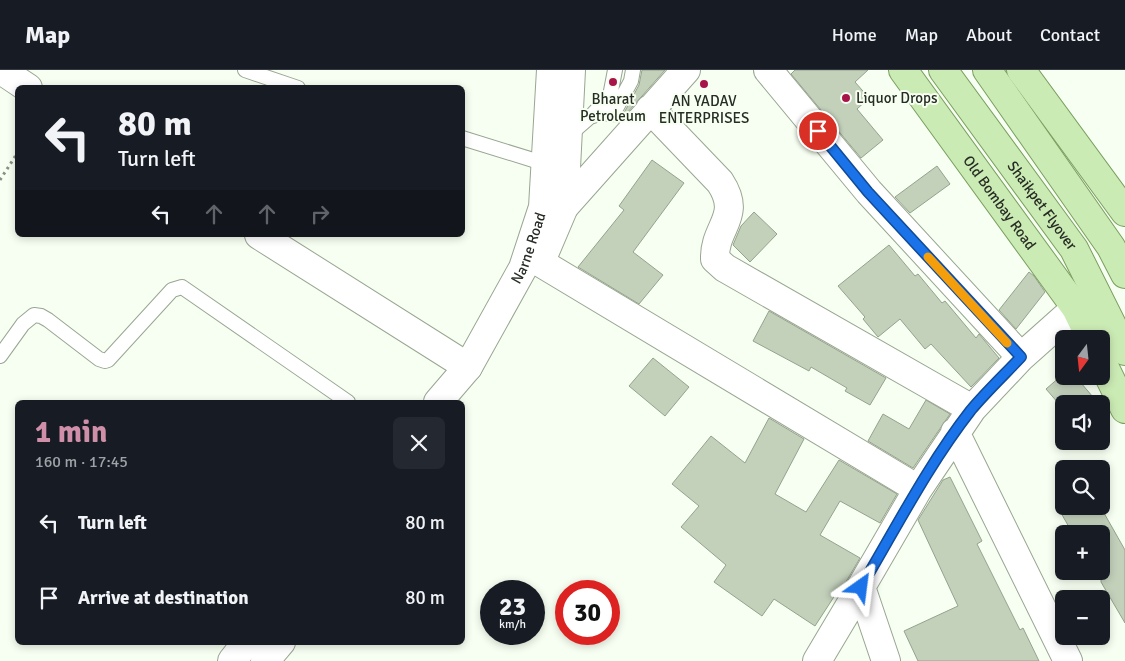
<!DOCTYPE html>
<meta charset="utf-8">
<style>
:root{--surface:#171b24;--page:#242831;--text:#f1f3f6;--muted:#9ea1a6;--line:#363941;--accent:#d08fa9}
body{margin:0;font-family:Signika,sans-serif;background:var(--page);color:var(--text);height:100vh;display:flex;flex-direction:column;font-size:19px;white-space:nowrap}
*{box-sizing:border-box;margin:0}
p{font-size:16px;color:var(--muted)}
.icon{flex:none;width:28px;height:28px;fill:none;stroke:currentColor;stroke-width:2;stroke-linecap:round;stroke-linejoin:round}
.map{position:relative;flex:1;overflow:hidden}
.panel{position:absolute;left:15px;top:330px;width:450px;height:245px;display:flex;flex-direction:column;background:var(--surface);border-radius:8px;box-shadow:0 2px 8px #0003}
.panel>*{flex:none}
.banner{position:absolute;left:15px;top:15px;width:450px;height:152px;border-radius:8px;box-shadow:0 2px 8px #0003;background:#171b24;color:var(--text);overflow:hidden}
.needle{width:32px;rotate:195deg}
.fabs{position:absolute;left:1055px;top:260px;display:grid;gap:10px}
.fabs a{display:grid;place-items:center;width:55px;height:55px;border-radius:8px;background:var(--surface);box-shadow:0 2px 8px #0003;font-size:25px}
.speed{position:absolute;left:480px;top:510px;display:flex;gap:10px;font-size:25px;font-weight:700;text-align:center}
.speed>*{display:grid;place-content:center;width:65px;height:65px;border-radius:50%;background:var(--surface);box-shadow:0 2px 8px #0003;line-height:1}
.speed small{font-size:12px;font-weight:400}
.speed .limit{border:8px solid #d22;background:#fff;color:#111}
.pin{position:absolute;display:grid;place-items:center;width:42px;height:42px;color:#fff;margin:-21px;border:2px solid #fff;border-radius:50%;box-shadow:0 1px 5px #0007}
.me{position:absolute;width:55px;margin:-28px;rotate:31deg;stroke-linejoin:round;filter:drop-shadow(0 0 4px #0008)}
.turn{display:flex;align-items:center;gap:18px;height:105px;padding:0 20px;font-size:22px}
.turn .icon{width:65px;height:65px;stroke-width:2.5}
.turn b{display:block;font-size:35px;line-height:42px}
.lanes{display:flex;align-items:center;height:48px;padding:0 20px;background:#0003;justify-content:center;gap:25px;direction:ltr}
.lanes .off{opacity:.35}
.round{display:grid;place-items:center;flex:none;width:52px;height:52px;border-radius:8px;background:var(--page)}
.head{display:flex;align-items:center;justify-content:space-between;height:85px;padding:0 20px}
h1{font-size:30px;font-weight:700;line-height:38px;color:var(--accent)}
ul{padding:0;list-style:none}
li{display:flex;align-items:center;gap:15px;height:75px;padding:0 20px}
li div{flex:1}
li b{display:block;font-size:19px}
li em{font-style:normal}
header{display:flex;align-items:center;gap:30px;box-sizing:border-box;height:70px;padding:0 25px;background:var(--surface);border-bottom:1px solid var(--line)}
header strong{font-size:24px}
nav{display:flex;gap:28px;margin-inline-start:auto;font-size:18px}
.map>svg:first-child{display:block}
</style>
<header>
<strong>Map</strong>
<nav><a>Home</a><a>Map</a><a>About</a><a>Contact</a></nav>
</header>
<div class="map">
<svg width="1125" height="591" viewBox="0 0 1125 591">
<rect width="100%" height="100%" fill="#f6fff1"/>
<path fill="#c3d1bb" stroke="#95a28c" d="M642 0H665L619 52 604 51 620 45 625 41 639 15Z
M795 0H868L855 12 869 28 857 39 883 70 861 88 791 4Z
M652 90 684 113 633 182 663 205 639 234 578 197 624 140 619 136Z
M937 96 950 114 910 143 895 127Z
M754 142 777 164 750 192 733 175 741 156Z
M889 175 915 206 918 204 942 233 945 231 976 268 979 264 999 288 971 317 931 274 925 279 900 249 878 267 863 249 865 247 838 216Z
M1029 202 1034 206 1045 222 1016 259 999 240Z
M769 241 886 308 870 335 845 321 847 318 811 297 809 301 753 271Z
M653 288 689 317 665 346 629 316Z
M1061 306H1075L1099 334H1059L1046 319Z
M926 330 950 344 913 398 868 371 883 344 909 359Z
M769 348 804 369 775 424 806 442 839 390 897 424 880 453 840 431 820 465 860 488 843 517 841 516 815 556 774 529 762 546 714 512 726 495 681 457 699 436 672 414 711 366 745 393Z
M950 407 982 471 977 474 1020 560 1023 558 1039 591H918L904 561 958 536 918 450 943 410Z
M1057 436H1100L1125 480V553L1101 512V464H1073Z"/>
<g fill="none" stroke-linecap="round" stroke-linejoin="round">
<g stroke="#99a691" stroke-width="16">
<path id="service" d="M245 0 298 18
M593 46 617 37 631 11 633 0
M568 66 591 46 610 26 615 0
M462 68 546 94
M0 286 23 254 34 245 41 246 48 250 99 289 105 291 108 290 172 220 182 217 348 332"/>
</g>
<g stroke="#99a691" stroke-width="30">
<path id="minor" d="M1 0 28 18
M768 0 869 122 1021 287
M650 39 720 112C743 147 714 156 715 189L725 198 972 339
M564 137 686 0
M259 165 468 297
M541 193 918 419
M955 362 1068 591
M817 591 861 517
M886 591 861 517 918 419 972 339 1021 287 1076 238"/>
</g>
<g stroke="#99a691" stroke-width="30">
<g id="secondary">
<path d="M544 184 564 137 571 0"/>
<path id="s1" d="M438 332 468 297 523 198 543 137 551 0"/>
<path d="M232 591 247 572"/>
<path d="M265 591 281 572"/>
</g>
</g>
<g stroke="#7b9f61" stroke-width="30">
<g id="primary">
<path id="s2" d="M903 0 1076 238 1091 269"/>
<path id="s3" d="M943 0 1074 179 1125 281"/>
<path d="M987 0 1111 177 1125 204"/>
<path d="M1021 0 1125 142"/>
<path d="M1101 290 1125 339"/>
</g>
</g>
<path stroke="#888f84" stroke-width="3" stroke-dasharray="2.5 4" stroke-linecap="butt" d="M0 110 18 82"/>
<use href="#service" stroke="#fff" stroke-width="14"/>
<use href="#minor" stroke="#fff" stroke-width="28"/>
<use href="#secondary" stroke="#fff" stroke-width="28"/>
<use href="#primary" stroke="#cbebb4" stroke-width="28"/>
</g>
<g fill="none" stroke-linecap="round" stroke-linejoin="round">
<g stroke="#114b97" stroke-width="12">
<path id="route" d="M818 61 868 122 1021 287C1004 305 986 322 971 340 928 395 896 458 861 517"/>
</g>
<use href="#route" stroke="#1a73e8" stroke-width="9"/>
<path stroke="#f59e0b" stroke-width="9" d="M928 187 1007 273"/>
</g>
<g fill="#a8144a" stroke="#f6fff1" stroke-width="2">
<circle cx="613" cy="12" r="5"/>
<circle cx="704" cy="14" r="5"/>
<circle cx="846" cy="28" r="5"/>
</g>
<g text-anchor="middle" dominant-baseline="central" stroke-width="4" stroke-linejoin="round" paint-order="stroke">
<g font-size="15" fill="#272c24" stroke="#f6fff1">
<text x="856" y="28" text-anchor="start">Liquor Drops</text>
<text x="613" y="29">Bharat<tspan x="613" dy="17">Petroleum</tspan></text>
<text x="704" y="31">AN YADAV<tspan x="704" dy="17">ENTERPRISES</tspan></text>
</g>
<g font-size="15" fill="#272c24" stroke="#f6fff1">
<text stroke="none"><textPath href="#s2" startOffset="164">Old Bombay Road</textPath></text>
<text stroke="none"><textPath href="#s3" startOffset="168">Shaikpet Flyover</textPath></text>
<text stroke="none"><textPath href="#s1" startOffset="180">Narne Road</textPath></text>
</g>
</g>
</svg>
<div class="fabs">
<a><svg class="needle" viewBox="-14 -14 28 28"><path d="M0-13l5 13h-10z" fill="#e53935"/><path d="M0 13l5-13h-10z" fill="#9ea1a6"/></svg></a>
<a><svg class="icon" aria-label="sound" viewBox="0 0 24 24"><path d="M4 9h4l5-4v14l-5-4H4zM17 9q2 3 0 6"/></svg></a>
<a><svg class="icon" aria-label="search" viewBox="0 0 24 24"><circle cx="10" cy="10" r="6"/><path d="M15 15l6 6"/></svg></a>
<a>+</a>
<a>−</a>
</div>
<div class="speed"><div>23<small>km/h</small></div><div class="limit">30</div></div>
<div class="pin" style="left:818px;top:61px;background:#d93025"><svg class="icon" aria-label="arrive" viewBox="0 0 24 24"><path d="M6 21V4h12l-3 4 3 4H6"/></svg></div>
<svg class="me" style="left:861px;top:517px" viewBox="-20 -20 40 40"><path d="M0-17L14 15 0 8-14 15z" fill="#1a73e8" stroke="#fff" stroke-width="4"/></svg>
<div class="banner">
<div class="turn"><svg class="icon" aria-label="left" viewBox="0 0 24 24"><path d="M17 20v-9H6M10 6l-5 5 5 5"/></svg><div><b>80 m</b>Turn left</div></div>
<div class="lanes"><svg class="icon" aria-label="left" viewBox="0 0 24 24"><path d="M17 20v-9H6M10 6l-5 5 5 5"/></svg><svg class="icon off" aria-label="ahead" viewBox="0 0 24 24"><path d="M12 20V5M6 11l6-6 6 6"/></svg><svg class="icon off" aria-label="ahead" viewBox="0 0 24 24"><path d="M12 20V5M6 11l6-6 6 6"/></svg><svg class="icon off" aria-label="right" viewBox="0 0 24 24"><path d="M7 20v-9h11M14 6l5 5-5 5"/></svg></div>
</div>
<section class="panel">
<div class="head"><div><h1>1 min</h1><p>160 m · 17:45</p></div><a class="round"><svg class="icon" aria-label="close" viewBox="0 0 24 24"><path d="M6 6l12 12M18 6L6 18"/></svg></a></div>
<ul>
<li><svg class="icon" aria-label="left" viewBox="0 0 24 24"><path d="M17 20v-9H6M10 6l-5 5 5 5"/></svg><div><b>Turn left</b></div><em>80 m</em></li>
<li><svg class="icon" aria-label="arrive" viewBox="0 0 24 24"><path d="M6 21V4h12l-3 4 3 4H6"/></svg><div><b>Arrive at destination</b></div><em>80 m</em></li>
</ul>
</section>
</div>
